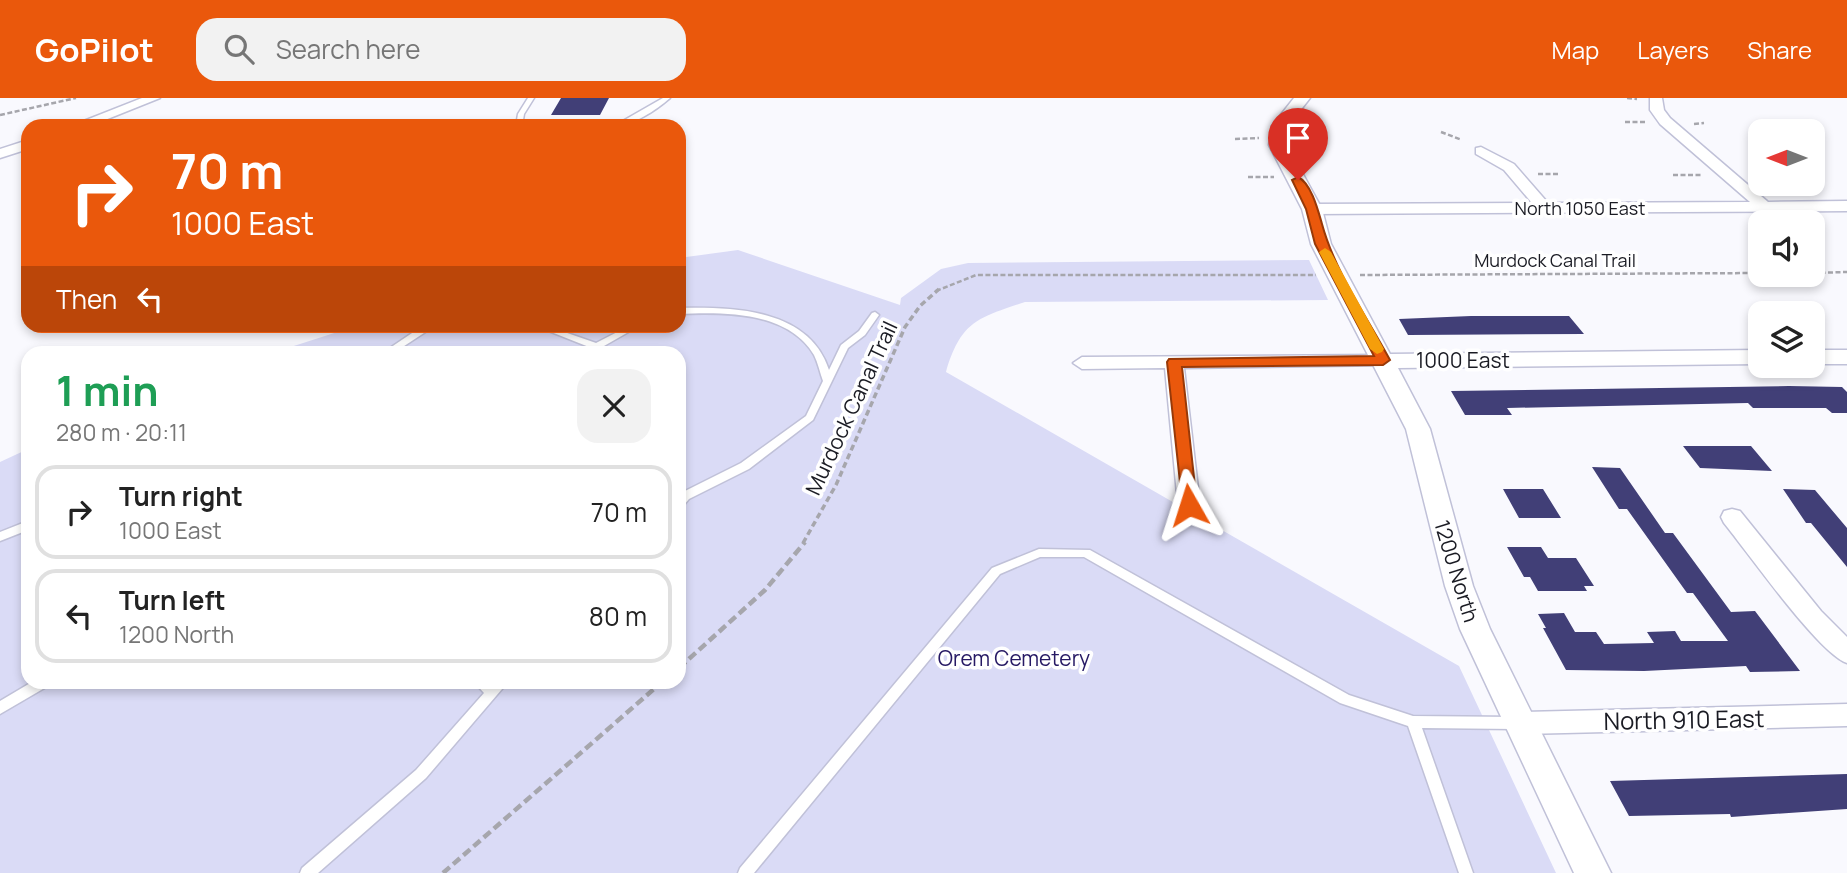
<!DOCTYPE html>
<meta charset="utf-8">
<style>
:root{--surface:#fff;--page:#f2f2f2;--text:#222;--muted:#767676;--line:#e0e0e0;--accent:#ea580c}
body{margin:0;font-family:Manrope,sans-serif;background:var(--page);color:var(--text);height:100vh;display:flex;flex-direction:column;font-size:26px;white-space:nowrap}
*{box-sizing:border-box;margin:0}
p{font-size:23px;color:var(--muted)}
.icon{flex:none;width:38px;height:38px;fill:none;stroke:currentColor;stroke-width:2;stroke-linecap:round;stroke-linejoin:round}
.map{position:relative;flex:1;overflow:hidden}
.side{position:absolute;left:21px;top:248px;width:665px;height:343px;display:flex;flex-direction:column;background:var(--surface);border-radius:21px;box-shadow:0 4px 10px #0003}
.side>*{flex:none}
.guide{position:absolute;left:21px;top:21px;width:665px;height:214px;border-radius:21px;box-shadow:0 4px 10px #0003;background:#ea580c;color:#fff;overflow:hidden}
.needle{width:46px;rotate:270deg}
.fabs{position:absolute;left:1748px;top:21px;display:grid;gap:14px}
.fabs a{display:grid;place-items:center;width:77px;height:77px;border-radius:14px;background:var(--surface);box-shadow:0 4px 10px #0003;font-size:35px}
.pin{position:absolute;display:grid;place-items:center;width:60px;height:60px;color:#fff;margin:-72px -30px;border-radius:50% 50% 50% 0;rotate:-45deg;box-shadow:0 0 7px #0007}
.pin .icon{rotate:45deg}
.me{position:absolute;width:77px;margin:-38px;rotate:354deg;stroke-linejoin:round;filter:drop-shadow(0 0 5px #0008)}
.turn{display:flex;align-items:center;gap:24px;height:147px;padding:0 35px;font-size:32px}
.turn .icon{width:91px;height:91px;stroke-width:2.5}
.turn b{display:block;font-size:49px;line-height:60px}
.then{display:flex;align-items:center;height:66px;padding:0 35px;background:#0003;gap:14px;font-size:26px}
.round{display:grid;place-items:center;flex:none;width:74px;height:74px;border-radius:21px;background:var(--page)}
.summary{display:flex;align-items:center;justify-content:space-between;height:119px;padding:0 35px}
h1{font-size:42px;font-weight:700;line-height:52px;color:#1e9e55}
ul{padding:0;list-style:none}
li{display:flex;align-items:center;gap:21px;height:94px;margin:0 14px 10px;padding:0 21px;border:4px solid var(--line);border-radius:21px}
li div{flex:1}
li b{display:block;font-size:26px}
li em{font-style:normal}
header{display:flex;align-items:center;gap:42px;box-sizing:border-box;height:98px;padding:0 35px;background:var(--accent);color:#fff}
header strong{font-size:33px}
nav{display:flex;gap:38px;margin-inline-start:auto;font-size:24px}
.search{width:490px;height:63px;background:var(--page);display:flex;align-items:center;gap:18px;box-sizing:border-box;padding:0 24px;border-radius:21px;color:var(--muted);font-size:26px}
.map>svg:first-child{display:block}
</style>
<header>
<strong>GoPilot</strong>
<div class="search"><svg class="icon" aria-label="search" viewBox="0 0 24 24"><circle cx="10" cy="10" r="6"/><path d="M15 15l6 6"/></svg>Search here</div>
<nav><a>Map</a><a>Layers</a><a>Share</a></nav>
</header>
<div class="map">
<svg width="1847" height="775" viewBox="0 0 1847 775">
<rect width="100%" height="100%" fill="#f9f9fe"/>
<path fill="#dadbf6" d="M738 152 900 207 901 200 941 171 968 165 1309 162 1328 202 1025 204C978 220 961 223 946 274L1459 568 1556 775H0V364L28 351V584H679V256L272 255 356 228H679V160Z"/>
<path fill="#413f77" d="M561 0H609L600 17H551Z
M1471 218H1569L1584 236 1408 237 1399 221Z
M1789 288 1842 289 1847 294V315H1832L1826 310H1753L1748 305 1507 310 1512 317H1465L1451 293Z
M1683 348H1751L1772 373 1700 370Z
M1592 369 1620 370 1665 435H1673L1731 514 1755 513 1800 573 1750 574 1746 568 1644 573 1566 572 1543 530H1546L1538 516 1564 515 1575 534H1596L1604 546 1654 545 1647 534 1675 533 1681 543H1728L1693 495H1687L1627 411H1619Z
M1503 391H1543L1561 420H1519Z
M1783 391 1815 392 1847 430V469L1811 425H1806Z
M1507 449H1541L1548 460H1576L1594 488H1584L1587 493H1538L1530 479H1524Z
M1847 676V711L1731 719 1730 716 1629 718 1610 683Z"/>
<g fill="none" stroke-linecap="round" stroke-linejoin="round">
<g stroke="#c0c1d8" stroke-width="3">
<path id="service" d="M528 0H534L524 16 522 28H516L518 16Z
M663 0H670C656 12 633 28 614 28Z
M679 210C733 209 809 210 829 272L841 247 859 233 872 215 875 214 879 217 865 237 848 250 813 322 749 371 689 401 683 408 679 409V398L681 395 741 365 806 318 823 283C820 275 818 265 814 257 788 213 723 214 679 216Z
M427 228H440L439 230 427 233 392 256H381L421 229Z
M536 228H547L596 245 629 228H639L590 256H578L589 249Z
M28 423V432L0 443V434Z
M1039 451 1090 452 1349 597 1413 618 1515 619 1520 621 1521 625 1520 629 1515 631 1422 630 1473 775H1459L1408 628 1340 605 1084 459H1040L1000 476 754 775H738L740 770 992 470Z
M32 584H50L48 588 0 616V603Z
M474 584H490L492 586 494 584H508L426 680 318 775H300L302 770 416 672 484 595Z"/>
</g>
<g stroke="#c0c1d8" stroke-width="3">
<path id="minor" d="M142 0H160L90 28H71Z
M1650 0H1662L1664 12 1670 20 1768 104 1847 103V113L1312 116 1304 111 1312 106 1532 105 1504 72 1476 56V50L1481 49 1514 66 1548 105 1750 104 1660 26 1650 12Z
M28 42V51L0 60V51Z
M1383 257 1390 259 1392 263 1390 267 1184 270 1200 407 1197 412 1189 415 1181 412 1178 407 1165 270 1082 271 1073 265 1082 259Z
M1732 411 1740 413 1821 513 1847 539V565C1819 556 1747 453 1724 425L1721 419 1724 413Z
M1847 606V628L1521 636 1512 633 1508 625 1512 617 1521 614Z"/>
</g>
<g stroke="#c0c1d8" stroke-width="3">
<path id="tertiary" d="M1294 0H1310L1288 28 1287 47 1322 111 1331 146 1390 256 1760 252V266L1398 270 1430 331 1473 488 1490 531 1611 775H1574L1460 531 1445 488 1406 331 1311 146 1302 111 1269 47 1272 28Z
M1813 252H1847V266H1813Z"/>
</g>
<path stroke="#a6a6ac" stroke-width="2.5" stroke-dasharray="5 2.5" stroke-linecap="butt" d="M1627 0 1637 1
M0 17 76 0
M1625 24H1647
M1694 26 1704 25
M1441 34 1462 42
M1235 41 1259 40
M1296 44 1318 47
M1538 76H1560
M1673 77H1703
M1248 79H1274
M1813 175 1847 174
M1360 177 1760 175
M936 193 976 177H1316"/>
<path stroke="#a6a6ac" stroke-width="3.5" stroke-dasharray="6 3.5" stroke-linecap="butt" d="M803 445 836 387 905 229 920 208 939 191"/>
<path stroke="#a6a6ac" stroke-width="4.5" stroke-dasharray="9 4.5" stroke-linecap="butt" d="M679 570 765 492 805 444
M443 775 662 584"/>
<use href="#service" fill="#fff" fill-rule="evenodd"/>
<use href="#minor" fill="#fff" fill-rule="evenodd"/>
<use href="#tertiary" fill="#fff" fill-rule="evenodd"/>
</g>
<path fill="#ea580c" stroke="#983908" stroke-width="2" d="M1298 79C1311 85 1318 112 1322 126 1335 174 1367 219 1390 262L1383 267 1182 269 1197 407 1195 412H1183L1167 264 1169 261 1374 258 1315 146 1306 111 1292 82Z"/>
<path fill="#f59e0b" d="M1325 150 1331 154 1384 251 1382 254 1377 256 1370 251 1319 154Z"/>
<g text-anchor="middle" dominant-baseline="central" stroke-width="7" stroke-linejoin="round" paint-order="stroke">
<g font-size="18" fill="#1a1b23" stroke="#fff">
<text x="1580" y="110">North 1050 East</text>
<text x="1555" y="162">Murdock Canal Trail</text>
</g>
<g font-size="21" fill="#1a1b23" stroke="#fff">
<text x="1463" y="262">1000 East</text>
<text transform="translate(851 310) rotate(-65)">Murdock Canal Trail</text>
<text transform="translate(1457 473) rotate(73)">1200 North</text>
</g>
<g font-size="21" fill="#261964" stroke="#fff">
<text x="1014" y="560">Orem Cemetery</text>
</g>
<g font-size="24" fill="#1a1b23" stroke="#fff">
<text transform="translate(1684 621) rotate(-1)">North 910 East</text>
</g>
</g>
</svg>
<div class="fabs">
<a><svg class="needle" viewBox="-14 -14 28 28"><path d="M0-13l5 13h-10z" fill="#e53935"/><path d="M0 13l5-13h-10z" fill="#767676"/></svg></a>
<a><svg class="icon" aria-label="sound" viewBox="0 0 24 24"><path d="M4 9h4l5-4v14l-5-4H4zM17 9q2 3 0 6"/></svg></a>
<a><svg class="icon" aria-label="layers" viewBox="0 0 24 24"><path d="M12 4l9 5-9 5-9-5zM3 14l9 5 9-5"/></svg></a>
</div>
<div class="pin" style="left:1298px;top:82px;background:#d93025"><svg class="icon" aria-label="arrive" viewBox="0 0 24 24"><path d="M6 21V4h12l-3 4 3 4H6"/></svg></div>
<svg class="me" style="left:1189px;top:407px" viewBox="-20 -20 40 40"><path d="M0-17L14 15 0 8-14 15z" fill="#ea580c" stroke="#fff" stroke-width="4"/></svg>
<div class="guide">
<div class="turn"><svg class="icon" aria-label="right" viewBox="0 0 24 24"><path d="M7 20v-9h11M14 6l5 5-5 5"/></svg><div><b>70 m</b>1000 East</div></div>
<div class="then">Then<svg class="icon" aria-label="left" viewBox="0 0 24 24"><path d="M17 20v-9H6M10 6l-5 5 5 5"/></svg></div>
</div>
<section class="side">
<div class="summary"><div><h1>1 min</h1><p>280 m · 20:11</p></div><a class="round"><svg class="icon" aria-label="close" viewBox="0 0 24 24"><path d="M6 6l12 12M18 6L6 18"/></svg></a></div>
<ul>
<li><svg class="icon" aria-label="right" viewBox="0 0 24 24"><path d="M7 20v-9h11M14 6l5 5-5 5"/></svg><div><b>Turn right</b><p>1000 East</p></div><em>70 m</em></li>
<li><svg class="icon" aria-label="left" viewBox="0 0 24 24"><path d="M17 20v-9H6M10 6l-5 5 5 5"/></svg><div><b>Turn left</b><p>1200 North</p></div><em>80 m</em></li>
</ul>
</section>
</div>
